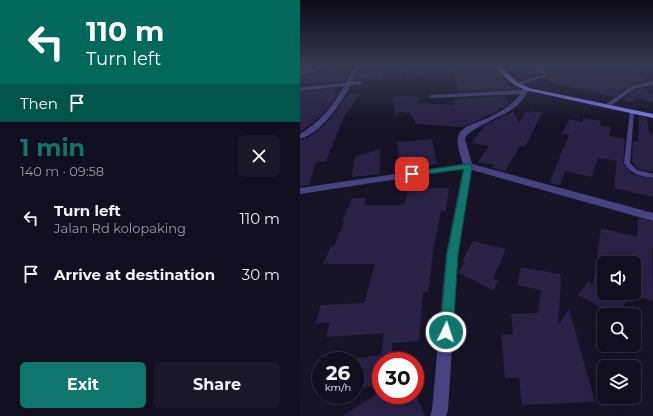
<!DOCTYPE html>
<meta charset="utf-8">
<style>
:root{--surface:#110e1d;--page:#1a1726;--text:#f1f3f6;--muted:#9c9ca4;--line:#302e3b;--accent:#0f766e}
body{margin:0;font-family:Montserrat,sans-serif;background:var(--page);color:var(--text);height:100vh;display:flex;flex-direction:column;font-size:15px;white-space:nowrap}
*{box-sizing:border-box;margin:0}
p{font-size:13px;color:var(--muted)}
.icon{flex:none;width:22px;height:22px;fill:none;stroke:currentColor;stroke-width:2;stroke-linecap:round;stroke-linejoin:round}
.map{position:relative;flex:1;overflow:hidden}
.sheet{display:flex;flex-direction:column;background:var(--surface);width:300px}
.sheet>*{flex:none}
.top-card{background:#00695c;color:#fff;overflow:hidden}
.buttons{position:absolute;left:297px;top:256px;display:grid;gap:8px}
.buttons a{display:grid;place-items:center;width:44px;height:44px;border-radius:6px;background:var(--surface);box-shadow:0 4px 16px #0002,0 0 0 1px var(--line);font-size:20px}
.speed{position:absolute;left:12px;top:352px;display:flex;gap:8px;font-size:20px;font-weight:700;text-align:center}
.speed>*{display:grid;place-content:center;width:52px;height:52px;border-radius:50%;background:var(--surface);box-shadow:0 4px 16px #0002,0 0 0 1px var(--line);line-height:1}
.speed small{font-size:10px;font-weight:400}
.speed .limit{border:6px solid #d22;background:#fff;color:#111}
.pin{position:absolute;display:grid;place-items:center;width:34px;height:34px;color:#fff;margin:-17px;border-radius:8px;box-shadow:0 2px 6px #0006}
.me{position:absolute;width:44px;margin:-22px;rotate:4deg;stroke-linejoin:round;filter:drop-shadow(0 0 3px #0008)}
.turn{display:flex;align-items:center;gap:14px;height:84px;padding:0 20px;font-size:18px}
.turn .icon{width:52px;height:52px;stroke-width:2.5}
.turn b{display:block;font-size:28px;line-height:34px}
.then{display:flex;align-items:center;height:38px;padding:0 20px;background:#0003;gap:8px;font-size:15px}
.round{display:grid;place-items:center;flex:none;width:42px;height:42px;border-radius:6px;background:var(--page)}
.overview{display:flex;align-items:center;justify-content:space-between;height:68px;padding:0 20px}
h1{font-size:24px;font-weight:700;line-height:30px;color:var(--accent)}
.action{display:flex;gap:8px;margin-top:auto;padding:8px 20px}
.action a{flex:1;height:46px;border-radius:6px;background:var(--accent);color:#fff;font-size:16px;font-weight:700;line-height:46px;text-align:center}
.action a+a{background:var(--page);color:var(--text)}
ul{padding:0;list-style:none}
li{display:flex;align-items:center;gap:12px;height:56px;padding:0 20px}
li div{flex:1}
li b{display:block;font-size:15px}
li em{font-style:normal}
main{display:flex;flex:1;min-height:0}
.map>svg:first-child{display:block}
</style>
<main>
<section class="sheet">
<div class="top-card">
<div class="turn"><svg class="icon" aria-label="left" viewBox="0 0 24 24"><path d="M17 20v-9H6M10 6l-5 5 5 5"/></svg><div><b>110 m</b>Turn left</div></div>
<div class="then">Then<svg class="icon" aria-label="arrive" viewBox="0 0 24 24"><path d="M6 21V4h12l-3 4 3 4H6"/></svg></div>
</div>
<div class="overview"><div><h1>1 min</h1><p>140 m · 09:58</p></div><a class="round"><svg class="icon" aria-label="close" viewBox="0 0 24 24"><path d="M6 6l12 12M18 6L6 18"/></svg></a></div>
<ul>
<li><svg class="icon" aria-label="left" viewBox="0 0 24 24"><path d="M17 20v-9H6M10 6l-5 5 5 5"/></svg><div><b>Turn left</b><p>Jalan Rd kolopaking</p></div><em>110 m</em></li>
<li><svg class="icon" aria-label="arrive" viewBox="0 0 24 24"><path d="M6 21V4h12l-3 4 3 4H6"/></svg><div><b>Arrive at destination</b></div><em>30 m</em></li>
</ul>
<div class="action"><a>Exit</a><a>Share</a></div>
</section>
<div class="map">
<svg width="353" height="416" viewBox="0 0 353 416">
<rect width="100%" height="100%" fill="#171327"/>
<path fill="#292146" d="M36 66H52L45 81 0 85V76L32 73Z
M61 66H83L82 78 55 80Z
M105 66H123L122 76 106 77Z
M153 66H193L212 89 158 92Z
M250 66H291L292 71 334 70 347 81H329L334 84 314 97 252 83 245 78 249 77 250 74 245 70 254 69Z
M342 88 353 94V103L337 97 331 102 322 99 337 89Z
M34 89V93H38L30 106 13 123 0 132V92Z
M48 94H60L44 117 26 161 16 162 9 185 0 186V140L9 137 24 125 37 110Z
M102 96 120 97 116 103 154 105V99L205 96 209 104 192 114 163 127 116 124 110 113 99 112 95 117 94 103 91 97Z
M213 111 219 123 225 112 230 113 231 111 242 113 225 147 220 146 205 171 192 168 194 165 178 162 189 146 171 143 184 127H181Z
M339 116 347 118 349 133 353 134V172L338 169 332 162 333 141 338 142Z
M283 118 301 121 300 125 311 127 309 136 325 139 323 164 332 174 353 179V197L314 188 317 161 298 158 292 177 265 171 260 185 249 183 269 135 262 134 269 119 282 122Z
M132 139 137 164 111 168V170L100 171 97 142Z
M80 149V174L52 177 54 159 56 158 55 157Z
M109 188H149L146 211H141L133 252 128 292H123L119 341 92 343V361H81V385L55 389V358L81 355 84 333 26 337 30 322 15 324 21 305 64 303 75 264H23L31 246H34L44 222H42L52 198H66L64 205H100L105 203Z
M338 218 353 222V248L352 247 353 301 334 296V263H304V293H331L319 315H313L278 295 288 281 293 285 301 228 337 237Z
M173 241 206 249 193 279 199 281 193 290 158 273 165 262 162 261Z
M221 267 260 274 261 279 258 326 269 309 295 402 222 405 219 378H205L201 335 213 334 211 314 238 313 241 290 217 285Z
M81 391V395H116L125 416H43Z"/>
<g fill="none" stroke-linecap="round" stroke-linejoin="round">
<path fill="#474381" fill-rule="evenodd" d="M239 68 248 74V76L220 84 218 83 219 82 244 75 238 70 208 71 206 70 208 69Z
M330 111 334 112 330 163 337 170 353 174V178C341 176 331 175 324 163Z"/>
<path fill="#474381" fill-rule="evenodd" d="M54 66H60L52 82 60 81 63 83 62 84 50 86C41 104 21 133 0 139V134C19 123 34 105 44 86L0 91V87L46 83Z
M205 66H222L203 69 202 68Z
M0 71 13 70 16 72 0 75Z
M353 81V85L336 88 311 105 306 104 332 86Z
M225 88 230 89C225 96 221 103 214 108 204 116 167 129 165 139L172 164 353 213V221L172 170 158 255 148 410 146 416H130L132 410 146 255 163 169 0 194V188L163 164C161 157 156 144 158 137 160 126 179 122 188 118 200 112 213 105 220 94L132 98 129 96 130 95 223 90Z"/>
<path fill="#847df1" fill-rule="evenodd" d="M194 66H200L217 82 229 88 353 114V118L225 90 213 84Z"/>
</g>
<linearGradient id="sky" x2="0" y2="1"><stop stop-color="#0d0a15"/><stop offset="0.53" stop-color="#363952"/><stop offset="1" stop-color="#363952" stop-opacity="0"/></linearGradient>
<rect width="353" height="124" fill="url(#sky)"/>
<path fill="#0f766e" stroke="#0a4d48" d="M168 164 172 166 158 255 153 332 151 337 146 339 142 337 140 332 147 255 164 169 112 176 108 174 112 172Z"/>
</svg>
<div class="buttons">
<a><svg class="icon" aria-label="sound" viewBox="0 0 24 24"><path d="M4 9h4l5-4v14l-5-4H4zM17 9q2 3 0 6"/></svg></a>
<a><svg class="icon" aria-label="search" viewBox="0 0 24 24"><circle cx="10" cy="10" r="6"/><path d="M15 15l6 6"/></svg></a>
<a><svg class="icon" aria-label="layers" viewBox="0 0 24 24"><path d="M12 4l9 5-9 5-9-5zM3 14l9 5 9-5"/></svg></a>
</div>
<div class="speed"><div>26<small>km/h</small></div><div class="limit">30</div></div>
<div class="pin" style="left:112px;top:174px;background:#d93025"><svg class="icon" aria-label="arrive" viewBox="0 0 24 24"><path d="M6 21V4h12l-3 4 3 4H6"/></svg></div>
<svg class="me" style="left:146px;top:332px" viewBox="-20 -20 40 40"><circle r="17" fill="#0f766e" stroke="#fff" stroke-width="3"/><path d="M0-11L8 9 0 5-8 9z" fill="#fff"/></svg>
</div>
</main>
